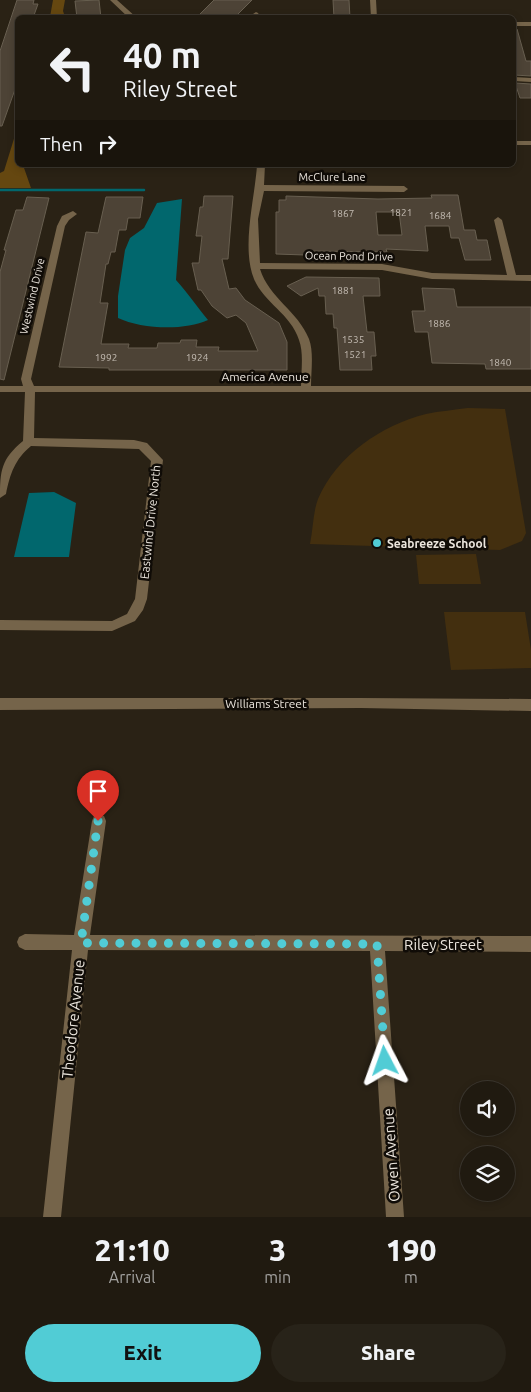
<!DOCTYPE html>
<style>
:root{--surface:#201a10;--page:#282319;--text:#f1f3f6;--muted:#a2a19f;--line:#3d3830;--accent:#51ccd5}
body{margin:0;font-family:Ubuntu,sans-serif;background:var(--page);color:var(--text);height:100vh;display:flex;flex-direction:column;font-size:19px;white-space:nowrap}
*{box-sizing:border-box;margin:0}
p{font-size:16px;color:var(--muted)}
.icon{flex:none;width:28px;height:28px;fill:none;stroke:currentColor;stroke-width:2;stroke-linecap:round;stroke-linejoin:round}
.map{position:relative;height:1217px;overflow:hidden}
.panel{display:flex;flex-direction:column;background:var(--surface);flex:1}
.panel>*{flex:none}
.top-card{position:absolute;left:15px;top:15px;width:501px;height:152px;border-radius:8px;box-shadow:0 2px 8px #0003,0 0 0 1px var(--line);background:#201a10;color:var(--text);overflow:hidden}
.fabs{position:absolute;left:460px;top:1081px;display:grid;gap:10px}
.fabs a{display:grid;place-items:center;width:55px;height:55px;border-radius:50%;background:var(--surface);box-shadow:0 2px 8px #0003,0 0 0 1px var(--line);font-size:25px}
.pin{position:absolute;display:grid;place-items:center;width:42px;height:42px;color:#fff;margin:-51px -21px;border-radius:50% 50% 50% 0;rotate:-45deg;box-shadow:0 0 5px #0007}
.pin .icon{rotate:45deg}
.me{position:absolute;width:55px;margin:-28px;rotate:356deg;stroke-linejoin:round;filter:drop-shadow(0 0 4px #0008)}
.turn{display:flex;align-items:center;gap:18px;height:105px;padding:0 25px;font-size:22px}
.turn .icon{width:65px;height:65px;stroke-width:2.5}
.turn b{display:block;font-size:35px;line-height:42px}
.then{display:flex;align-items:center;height:48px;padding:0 25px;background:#0003;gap:10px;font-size:19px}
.eta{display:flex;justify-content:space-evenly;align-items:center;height:85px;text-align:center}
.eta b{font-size:30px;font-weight:800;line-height:35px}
.cta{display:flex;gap:10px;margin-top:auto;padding:10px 25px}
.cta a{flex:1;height:58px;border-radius:30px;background:var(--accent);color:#111;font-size:20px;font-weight:800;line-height:58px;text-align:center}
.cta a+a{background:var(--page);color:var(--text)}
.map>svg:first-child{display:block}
</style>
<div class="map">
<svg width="531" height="1217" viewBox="0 0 531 1217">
<rect width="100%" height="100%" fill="#2a2215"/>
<path fill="#432f0f" d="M468 408 505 409 526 533 522 541 500 550 310 544C313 530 313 512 318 499 337 455 382 425 426 414 440 411 454 410 468 408Z
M476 554 481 584H419L416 555Z
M444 612H525L531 650V668L451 670Z"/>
<path fill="#654710" d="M53 0H65L63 11 65 17H50Z
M17 129 18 165H23L31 188H0V173L4 171Z"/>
<path fill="#01676d" d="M182 199 176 280C188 293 197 307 208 320 184 331 141 329 118 318V296L125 250 130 238 144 228 157 203Z
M54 492 76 503 69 557H14L29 493Z"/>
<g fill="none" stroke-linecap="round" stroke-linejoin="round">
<path stroke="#01676d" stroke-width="2.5" d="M0 190H144"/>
</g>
<path fill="#4d4336" stroke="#685f50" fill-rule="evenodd" d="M17 0H34L33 4H38L33 18H18V81L2 126H0V51Z
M99 0 101 18H77L75 1Z
M214 0H252L234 18H196Z
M333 0H349L350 18H334Z
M517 29 526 61H531V76L514 75V30Z
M515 83 531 84V98H520Z
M431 195H458L464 230H475L477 240H487L491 260H465L459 238H451L449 226H425L428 251 386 249 387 252 305 251V255L276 254V212H279V200H286V196L378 199 432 198ZM376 212H399L402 235H378Z
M204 196H233L228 259H222L229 289 236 288 245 300 279 323 287 342V370H109V368L59 367 86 232 98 233 106 197H143L140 218H128L126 230H119L115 252H111L108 264H106L100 303H108L101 344H129L128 348H157L158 343H180L181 340H197L196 347H219L218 351H258L246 323 236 315 227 318 212 306 201 290H198L192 263H199L202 236H196L200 207H203Z
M27 197 49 198 4 380 0 379V272L6 250H4L16 210H23Z
M306 277 379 278 380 296H363L367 332H374L376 356H371L372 370H340L337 328H334L333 314H326L325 296H319L318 288 301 296 287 286Z
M422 288 454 289 457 307H531V369H486L485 364 432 363 428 332H415L412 311H425Z"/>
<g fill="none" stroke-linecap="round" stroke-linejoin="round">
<path fill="#75644a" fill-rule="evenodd" d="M110 0H117L137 18H129Z
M370 0H376L377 18H371Z
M256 12 258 13 261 18H254L253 14Z
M514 22H531V26H514Z
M514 77 531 78V82L514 81Z
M514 141H531V145H514Z
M257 165H265L264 185 404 186 408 189 404 192 264 191 258 219 260 263 382 264 432 273 507 275 494 220 498 217 502 220 516 275H531V281L432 279 382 270 260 269C269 298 298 311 309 339 314 352 311 372 311 386H531V392H35L34 438 134 440 147 443 163 460 147 599 143 610 135 621 112 631 0 630V620L112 621 127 614 135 599 151 461 139 449 31 446C15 459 10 474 6 494L0 498C0 471 1 459 23 441L25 392H0V386H23L21 379 57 226 62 216 73 211 77 214 69 220 65 226 31 379 34 386H301C301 372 304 353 299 340 291 314 264 303 254 279 241 247 255 198 257 165Z
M0 698H361L531 699V711L361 708 0 710Z
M99 815 104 816 106 821 90 935 531 936V952L385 951 404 1217H386L370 951 88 950 61 1217H43L72 950H25L19 947 17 942 19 937 25 934 74 935 92 821 94 816Z"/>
</g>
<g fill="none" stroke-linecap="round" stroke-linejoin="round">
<path stroke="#51ccd5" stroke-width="9" stroke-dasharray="0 16.2" d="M98 821 81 943 377 944 385 1061"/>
</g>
<circle fill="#51ccd5" stroke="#100c07" stroke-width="2" cx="377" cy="543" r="5"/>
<g text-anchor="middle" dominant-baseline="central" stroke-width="5" stroke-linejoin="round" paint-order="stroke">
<g font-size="10" fill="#c4bcb3">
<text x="401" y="212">1821</text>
<text x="343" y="213">1867</text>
<text x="440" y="215">1684</text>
<text x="343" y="290">1881</text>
<text x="439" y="323">1886</text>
<text x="353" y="339">1535</text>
<text x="355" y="354">1521</text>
<text x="106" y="357">1992</text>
<text x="197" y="357">1924</text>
<text x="500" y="362">1840</text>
</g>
<g font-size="11" fill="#ebe5dd" stroke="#100c07">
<text x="332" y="177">McClure Lane</text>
<text transform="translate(349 256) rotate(1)">Ocean Pond Drive</text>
<text transform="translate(32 296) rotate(-77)">Westwind Drive</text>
</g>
<g font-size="12" fill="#ebe5dd" stroke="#100c07">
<text x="265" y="376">America Avenue</text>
<text transform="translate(150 522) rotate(-84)">Eastwind Drive North</text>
<text x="266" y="703">Williams Street</text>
</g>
<g font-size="12" font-weight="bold" fill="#ebe5dd" stroke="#100c07" text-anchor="start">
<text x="387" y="543">Seabreeze School</text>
</g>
<g font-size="15" fill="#ebe5dd" stroke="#100c07">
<text x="443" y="944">Riley Street</text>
<text transform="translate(73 1019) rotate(-84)">Theodore Avenue</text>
<text transform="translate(391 1155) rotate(-94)">Owen Avenue</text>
</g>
</g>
</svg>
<div class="fabs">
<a><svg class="icon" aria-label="sound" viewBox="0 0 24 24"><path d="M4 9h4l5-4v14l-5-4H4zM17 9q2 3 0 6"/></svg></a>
<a><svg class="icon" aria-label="layers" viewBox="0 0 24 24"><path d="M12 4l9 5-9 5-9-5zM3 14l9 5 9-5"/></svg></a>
</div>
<div class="pin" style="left:98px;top:821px;background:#d93025"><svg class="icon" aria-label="arrive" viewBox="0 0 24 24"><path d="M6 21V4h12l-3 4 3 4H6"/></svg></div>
<svg class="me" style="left:385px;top:1061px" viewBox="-20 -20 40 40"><path d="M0-17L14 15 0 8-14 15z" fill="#51ccd5" stroke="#fff" stroke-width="4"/></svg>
<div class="top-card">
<div class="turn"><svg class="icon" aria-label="left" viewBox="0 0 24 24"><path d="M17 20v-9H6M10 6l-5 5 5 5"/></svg><div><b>40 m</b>Riley Street</div></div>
<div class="then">Then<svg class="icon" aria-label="right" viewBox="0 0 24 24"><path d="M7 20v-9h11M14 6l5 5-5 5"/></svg></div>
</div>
</div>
<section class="panel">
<div class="eta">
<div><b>21:10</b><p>Arrival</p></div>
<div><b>3</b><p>min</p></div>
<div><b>190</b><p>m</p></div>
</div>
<div class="cta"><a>Exit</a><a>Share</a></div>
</section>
